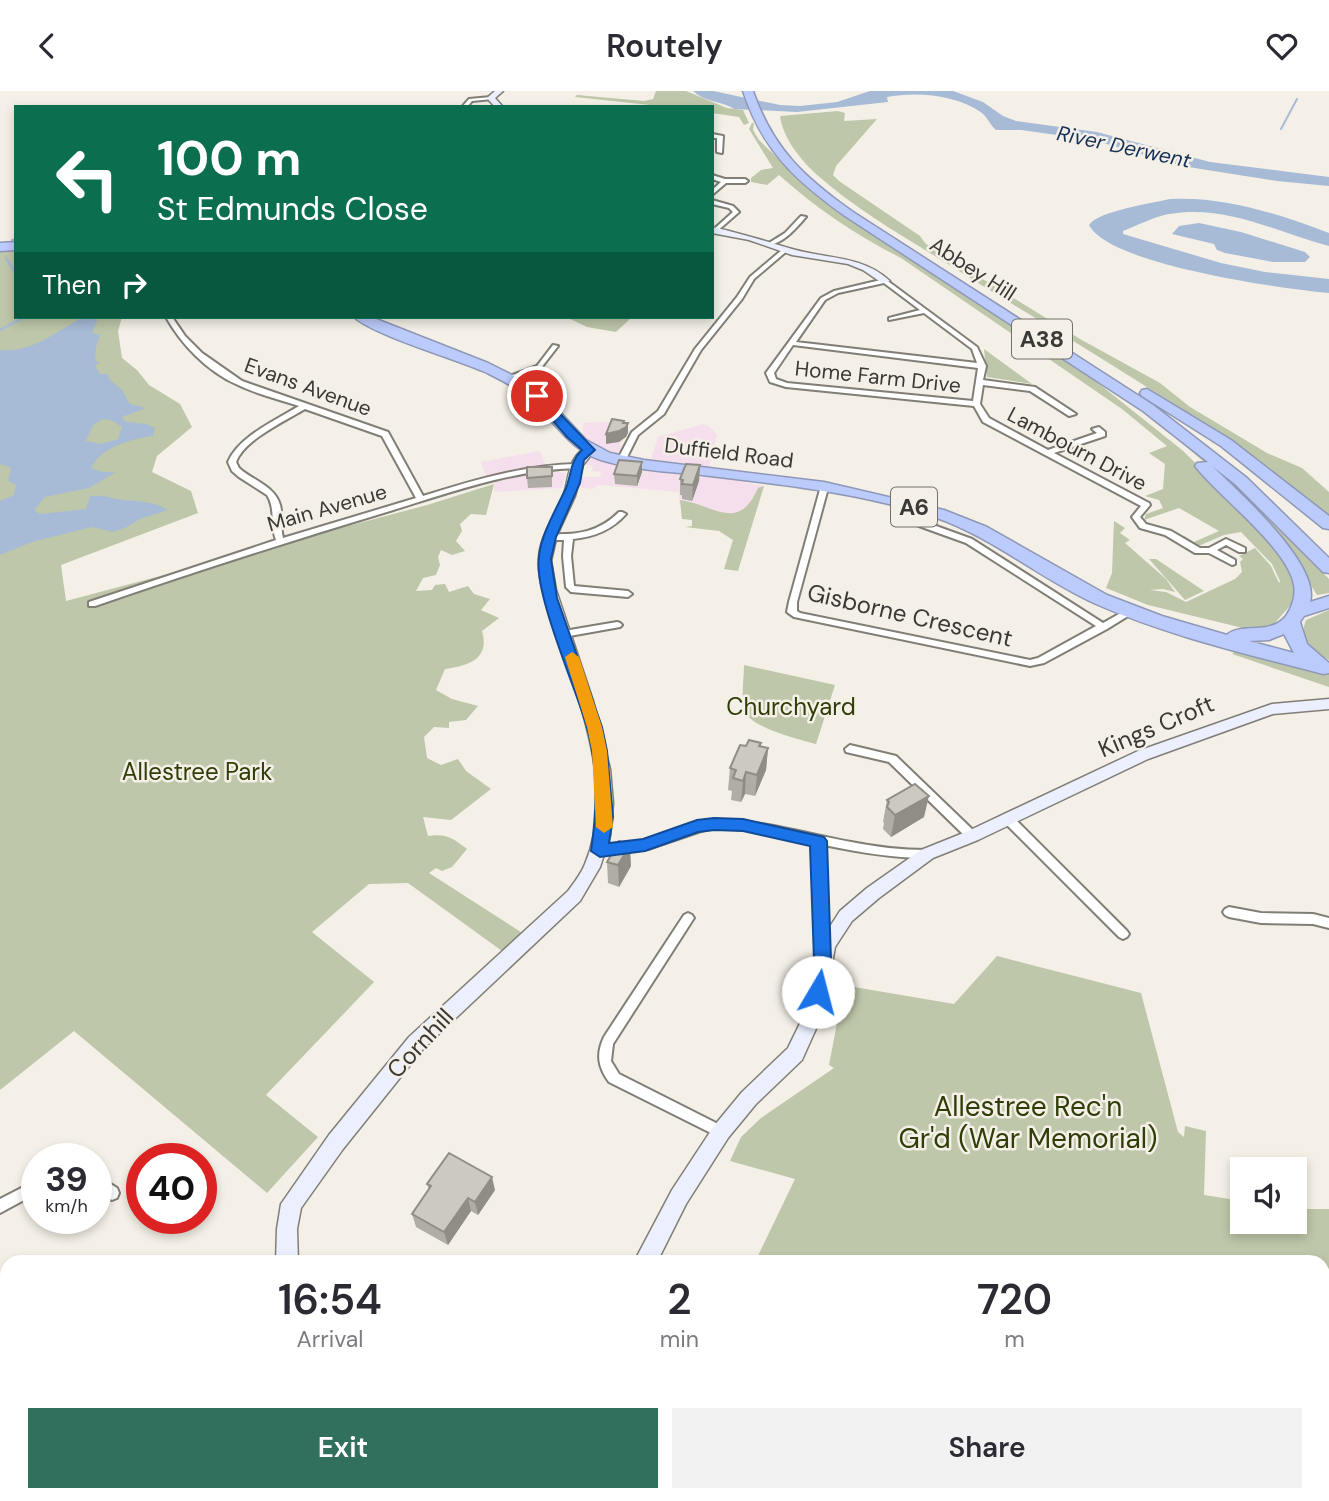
<!DOCTYPE html>
<style>
:root{--surface:#fff;--page:#f2f2f3;--text:#2b2b33;--muted:#7c7c81;--accent:#31705d}
body{margin:0;font-family:"DM Sans",sans-serif;background:var(--page);color:var(--text);height:100vh;display:flex;flex-direction:column;font-size:26px;white-space:nowrap}
*{box-sizing:border-box;margin:0}
p{font-size:23px;color:var(--muted)}
.icon{flex:none;width:38px;height:38px;fill:none;stroke:currentColor;stroke-width:2;stroke-linecap:round;stroke-linejoin:round}
.map{position:relative;flex:1;overflow:hidden}
.panel{position:absolute;left:0px;top:1164px;width:1330px;height:247px;display:flex;flex-direction:column;background:var(--surface);border-radius:21px 21px 0 0;box-shadow:0 4px 10px #0003}
.panel>*{flex:none}
.banner{position:absolute;left:14px;top:14px;width:700px;height:214px;border-radius:0px;box-shadow:0 4px 10px #0003;background:#0b6e4f;color:#fff;overflow:hidden}
.buttons{position:absolute;left:1230px;top:1066px;display:grid;gap:14px}
.buttons a{display:grid;place-items:center;width:77px;height:77px;border-radius:0px;background:var(--surface);box-shadow:0 4px 10px #0003;font-size:35px}
.speed{position:absolute;left:21px;top:1052px;display:flex;gap:14px;font-size:35px;font-weight:700;text-align:center}
.speed>*{display:grid;place-content:center;width:91px;height:91px;border-radius:50%;background:var(--surface);box-shadow:0 4px 10px #0003;line-height:1}
.speed small{font-size:18px;font-weight:400}
.speed .limit{border:10px solid #d22;background:#fff;color:#111}
.pin{position:absolute;display:grid;place-items:center;width:60px;height:60px;color:#fff;margin:-30px;border:4px solid #fff;border-radius:50%;box-shadow:0 2px 7px #0007}
.me{position:absolute;width:77px;margin:-38px;rotate:8deg;stroke-linejoin:round;filter:drop-shadow(0 0 5px #0008)}
.turn{display:flex;align-items:center;gap:24px;height:147px;padding:0 28px;font-size:32px}
.turn .icon{width:91px;height:91px;stroke-width:2.5}
.turn b{display:block;font-size:49px;line-height:60px}
.then{display:flex;align-items:center;height:66px;padding:0 28px;background:#0003;gap:14px;font-size:26px}
.eta{display:flex;justify-content:space-evenly;align-items:center;height:119px;text-align:center}
.eta b{font-size:42px;font-weight:600;line-height:49px}
.cta{display:flex;gap:14px;margin-top:auto;padding:14px 28px}
.cta a{flex:1;height:80px;border-radius:0px;background:var(--accent);color:#fff;font-size:28px;font-weight:600;line-height:80px;text-align:center}
.cta a+a{background:var(--page);color:var(--text)}
header{display:flex;justify-content:space-between;align-items:center;height:91px;padding:0 28px;background:var(--surface);font-size:32px;font-weight:600}
.map>svg:first-child{display:block}
</style>
<header><svg class="icon" aria-label="back" viewBox="0 0 24 24"><path d="M15 5l-7 7 7 7"/></svg>Routely<svg class="icon" aria-label="heart" viewBox="0 0 24 24"><path d="M12 20l-8-8c-3-5 5-10 8-4 3-6 11-1 8 4z"/></svg></header>
<div class="map">
<svg width="1329" height="1410" viewBox="0 0 1329 1410">
<rect width="100%" height="100%" fill="#f4f0e7"/>
<path fill="#f6dfec" d="M600 331H616L628 339 620 354 632 365 651 368 658 346 703 333 709 335 717 344 707 384 764 395 757 411 749 419 727 425 679 413V401L599 394 592 398 576 396 580 386H600L601 381 592 380 593 375 583 373V332Z
M540 360 548 380 566 382 562 397 494 401 495 383 486 385 481 371Z"/>
<path fill="#bec7a9" d="M656 0H686L727 17 743 19 749 32 744 34 739 26 712 22V16H669L575 6 577 4 644 10 653 8Z
M838 20 845 22 844 30 877 28 836 75 833 84 839 90 920 145 926 153 1080 248 1160 292 1190 316 1237 344 1267 362 1302 377 1329 401V426C1218 334 1093 263 970 187 919 154 862 124 816 83 800 68 783 47 780 25Z
M752 32H754L753 39 759 49 798 87 1098 292 1182 359 1219 395 1283 468 1298 495V506L1273 534 1258 539 1247 538 1148 514 1106 497 1112 482 1114 430 1125 437 1120 442 1130 449 1125 452 1166 488 1175 501 1163 498 1150 499 1166 501 1186 511 1235 488 1242 481 1240 471 1243 468 1239 465 1255 457 1271 475 1279 492 1280 490 1272 473 1241 441 1224 444 1196 456 1184 449V445L1194 451 1219 440 1179 417 1144 429 1146 423 1163 417 1159 409 1145 405 1163 398 1165 373 1149 362 1167 355 1122 318 901 167C856 144 817 118 779 84L767 94 751 91V87L761 79 773 77 749 38Z
M16 157V226H122L118 240 122 267 137 279 149 294 180 313 192 336 157 365 152 381 191 400 198 422 61 474 66 510 427 414 494 393 486 424 471 423 460 433 462 440 456 450 465 460 452 464 441 459 438 466 440 474 436 484 423 487 416 500 432 499 435 494 445 493 449 501 468 495 474 503 490 508 481 519 499 527 482 540C490 568 469 575 445 578L436 599 452 608 478 615 466 629 449 631V637L434 636 424 646 427 667 441 674 458 668 466 680 491 698 451 729 423 726 428 745C447 742 454 748 467 758L452 776 442 780 436 777 429 782 524 843 502 860 408 792 369 793 312 841 374 891 266 1004 318 1046 267 1102 74 940 0 999V158Z
M566 226H632L616 241 587 236Z
M984 258 1032 293 987 286Z
M1176 347H1181L1232 389 1329 488V502L1317 504C1286 451 1224 386 1176 347Z
M764 395 738 480 724 478 733 449 719 440 685 436 692 435V429L682 428 680 409C713 413 738 443 758 397Z
M1149 468H1156L1204 500 1185 509Z
M1329 519V569C1313 560 1298 549 1306 529Z
M1235 560 1329 583V596L1232 563Z
M744 574 835 594 816 653C799 648 747 636 744 618 741 604 744 588 744 574Z
M997 865 1141 902 1178 1041 1184 1046 1185 1035 1206 1040 1204 1104 1242 1110V1130H1295V1118H1329V1410H1041L1020 1404H1323V1171H755L795 1088 730 1070 741 1046 761 1027 834 977 829 974 846 885 854 890V896L954 913Z"/>
<path fill="#a7bbd6" fill-rule="evenodd" d="M693 0H713L780 14 800 15 837 11 870 0H953L983 11 1003 25 1016 30 1097 41 1210 71 1329 86V95L1277 90 1182 75 1093 49 1021 39H996C990 34 988 27 982 22 958 4 916 0 887 6L888 11 797 21 734 18C723 10 706 12 693 0Z
M1170 108C1225 105 1278 123 1329 142V155C1276 141 1226 113 1169 123 1154 126 1138 134 1123 140V143L1221 172 1265 181 1329 188V202C1284 198 1109 174 1089 134 1098 120 1153 112 1170 108Z
M1199 132 1241 141 1305 161 1310 166 1305 171H1273L1225 162 1217 159 1214 153 1172 143 1179 135Z
M83 226H95L97 230 92 242 100 244 96 256 95 269 99 272 95 275 100 283H108L109 288 122 299 130 313 146 317 122 326 126 331 146 333 155 337 153 345C131 348 101 356 91 377L102 381H116L89 397 45 406 34 419 40 423 86 418 90 405C103 404 106 406 118 408 136 411 152 409 168 419L140 428 127 436 113 441 92 436 32 451 0 464V410L14 404 16 394 8 390 11 377 0 373V259C31 262 56 241 83 226ZM103 328 111 329 122 336 118 348 101 353 86 350 93 334Z"/>
<g fill="none" stroke-linecap="round" stroke-linejoin="round">
<path stroke="#a7bbd6" stroke-width="2" d="M1281 38 1297 8
M12 149 16 148"/>
<path stroke="#a7bbd6" stroke-width="2.5" d="M6 167 16 183
M0 239 25 226"/>
<g stroke="#817e76" stroke-width="4">
<path id="street" d="M491 6 493 8 472 10 467 16H462L469 8Z
M712 43 723 45 722 62 717 61V47H712Z
M712 84 725 88H745L748 90 745 92H726L712 104V99L721 91 712 88Z
M712 109 733 115 739 121 715 142 713 141V139L733 121 729 117 712 113Z
M801 125 806 126C796 137 784 152 769 154V152L785 142Z
M783 158 788 159 754 188 742 208 701 259 664 323 638 344 624 372H618L617 370 632 341 658 320 695 258 737 206 750 186Z
M885 188 977 256 986 275 983 289 1035 296 1076 323 1069 325 1030 300 983 294 980 313 989 327 1048 359 1097 342 1092 338 1099 336 1105 341V345L1054 362 1149 412 1150 414 1140 426 1146 433 1171 440 1200 457H1209L1226 448 1245 457V461H1239L1226 454 1217 459 1235 469V473L1232 474 1209 462H1195L1165 444 1140 437 1132 426 1141 415 983 331 974 315 786 296 770 291 766 282 821 207 834 200ZM884 192 920 219 889 227V229L924 222 972 258 977 272 796 251 825 209 838 202ZM793 254 978 277 973 310 787 292 776 288 774 282Z
M166 226H172L185 245 202 262 242 290 388 341 423 405C474 389 524 374 577 373L581 375 577 377C512 379 452 401 390 420 291 450 193 481 95 515H89V511L276 449C270 434 276 418 267 404L239 386 232 380 228 371C238 346 276 329 299 315 278 308 256 303 236 293 207 280 181 253 166 226ZM305 318 382 345 416 407 283 447C280 436 283 425 280 414 275 395 252 389 239 377L236 371C244 349 285 330 305 318Z
M553 254 558 255 541 277 513 290H507V286L537 275Z
M821 395H824L828 397 797 511V520L800 522 1030 569 1038 567 1096 535 966 452 919 435 914 428 918 418 922 416 926 418 922 428 925 431 972 448 1103 532 1128 518 1131 517 1136 520 1107 538 1044 572 1030 575 794 526 787 521 789 511Z
M619 421H622L626 423C612 439 594 446 573 448L571 465 574 495 628 500 632 503 628 506 571 501 566 496 563 465 564 449H550L546 446 550 443C578 444 599 441 619 421Z
M617 531 620 532 622 534 620 536 564 546 559 543 564 540Z
M850 654 896 665 976 742 977 745 976 748H968L889 671 846 661 845 658Z
M1008 724 1012 725 1127 840 1129 843 1127 846 1123 848 1119 846 1004 731 1003 728 1004 725Z
M716 729C762 729 806 743 851 751 876 756 901 759 927 759L931 760 932 763 931 766 927 767C892 767 858 761 824 754L828 860 826 863 822 865 818 863 816 860 813 751 751 739 716 737 701 740 648 758 600 764 596 763 595 760 596 757 600 756 648 749 700 732Z
M1229 816 1261 822 1313 823 1329 827V837L1313 833 1261 832 1229 826 1225 824 1223 821 1225 818Z
M688 822 692 824 694 827 692 830 613 953 611 970 619 983 726 1037 728 1041 726 1045 721 1047 609 991C598 976 596 963 604 946L684 824Z
M96 1084 117 1097 119 1102 117 1107 112 1109 96 1098Z
M37 1089V1102L0 1122V1108Z"/>
</g>
<g stroke="#817e76" stroke-width="3">
<path id="secondary" d="M495 0H503L495 7 503 16H495L487 7Z
M712 136C740 142 765 150 792 158 826 168 862 164 890 190L882 192 863 179 848 173 792 164 749 149 712 142Z
M589 356 595 359 583 374 575 405 557 444 551 470 556 499 593 610 610 678 613 712 610 745 600 776 580 810 423 958 343 1058 301 1117 297 1138 298 1171H276L277 1138 281 1113 329 1044 409 946 568 800C574 792 581 783 585 773 616 700 581 616 558 546 550 521 538 496 539 469 539 443 558 424 565 400 569 383 570 362 589 356Z
M1329 608V618L1273 623 1148 668 978 749 933 767 879 807 852 830 835 856 823 922 802 969 756 1013 728 1047 686 1113 657 1171H634L672 1099 714 1035 742 1001 788 957 805 922 818 854 840 820 867 797 921 759 966 741 1138 660 1272 613Z
M7 1309V1333L0 1335V1311Z
M473 1404H501L504 1410H475Z
M543 1404H567L565 1410H541Z"/>
</g>
<g stroke="#8e98b6" stroke-width="3">
<path id="highway" d="M743 0H753C773 58 804 86 853 121L1153 314 1247 387 1329 467V482L1323 481 1235 393 1212 375C1238 400 1321 474 1310 511L1329 505V517L1304 525 1300 531 1307 553 1329 572V582L1323 583C1247 563 1168 545 1096 513 1040 488 993 446 934 426 863 402 785 394 711 385 674 381 637 380 601 369 567 358 553 326 526 305 514 295 499 288 485 281 456 268 373 244 354 226H371L488 272 526 291 548 308 586 349 610 362 644 369 824 391 944 419 987 436 1107 504 1162 525 1227 544C1240 531 1270 545 1286 525 1292 517 1296 504 1294 494 1287 456 1219 406 1195 375L1197 372 1208 371 1143 320 845 125C795 89 763 60 743 0ZM1284 543 1294 562 1249 550 1269 549Z
M16 151V159L0 160V152Z
M1147 298 1231 349 1329 425V438L1323 437 1221 355 1142 305 1140 302 1142 299Z"/>
</g>
<use href="#street" fill="#fff" fill-rule="evenodd"/>
<use href="#secondary" fill="#ebeffe" fill-rule="evenodd"/>
<use href="#highway" fill="#bbcbfb" fill-rule="evenodd"/>
</g>
<path fill="#afada5" d="M642 371V381L637 395 615 393 614 383Z
M700 374 699 390 692 410 682 408V404H680V388Z
M552 376V396L528 397 527 387Z
M761 652V656L768 657 766 679 755 705 745 703 741 711 731 709 732 700 728 699 730 677 746 655Z
M887 709 924 726 891 746 883 738 884 732 883 731Z
M607 771 631 775 619 796 608 792Z
M427 1093 495 1099 478 1124 471 1120 448 1154 416 1136 412 1123 429 1099Z"/>
<path fill="#8f8d86" d="M624 330V337L628 332V342L626 346 619 351 606 353V343L623 332Z
M642 371V381L637 395V385Z
M700 374 699 390 692 410 693 394Z
M768 657 766 679 755 705 757 684Z
M746 681 745 703 741 711 743 690Z
M929 705 924 726 891 746 895 724Z
M630 754 631 775 619 796 618 774Z
M492 1086 495 1099 478 1124 475 1111Z
M468 1107 471 1120 448 1154 444 1141Z"/>
<path fill="#ccc9c0" stroke="#8f8d86" stroke-width="2" d="M612 328 624 330 623 332H628L626 336 619 340 606 343Z
M619 369 642 371 637 385 614 383Z
M686 373 700 374 693 394 682 393 683 389 680 388Z
M527 376H552V385L527 387Z
M749 649 761 652 759 655 768 657 757 684 746 681 743 690 733 687 736 679 730 677 740 654 746 655Z
M915 693 929 705 895 724 887 716 889 711 887 709Z
M619 750 630 754 618 774 607 771Z
M449 1062 492 1086 475 1111 468 1107 444 1141 412 1123 431 1095 427 1093Z"/>
<path fill="#1a73e8" stroke="#114b97" stroke-width="2" d="M533 303H541L595 359 584 369 580 392 556 446 551 468 557 507 602 636 607 660 613 726 609 752 643 748 697 729 714 727 743 728 824 746 827 750 831 869 824 907 818 909 811 907 809 901 814 869 810 755 743 740 714 739 698 741 645 760 600 766 591 760C597 720 598 673 586 633 575 595 533 501 539 465 542 441 556 419 566 397 572 382 570 370 582 359L567 346 533 307Z"/>
<path fill="#f59e0b" d="M572 561 579 566 602 636 607 660 613 736 604 742 596 736 592 660 587 636 565 566Z"/>
<g text-anchor="middle" dominant-baseline="central" stroke-width="5" stroke-linejoin="round" paint-order="stroke">
<g font-size="21" font-style="italic" fill="#153156" stroke="#f4f0e7">
<text transform="translate(1124 56) rotate(12)">River Derwent</text>
</g>
<g font-size="21" fill="#3a3935" stroke="#f4f0e7">
<text transform="translate(973 178) rotate(33)">Abbey Hill</text>
<text transform="translate(878 286) rotate(6)">Home Farm Drive</text>
<text transform="translate(308 296) rotate(20)">Evans Avenue</text>
<text transform="translate(1077 358) rotate(28)">Lambourn Drive</text>
<text transform="translate(729 362) rotate(7)">Duffield Road</text>
<text transform="translate(327 417) rotate(-16)">Main Avenue</text>
</g>
<g fill="#f4f0e7" stroke="#72706a" stroke-width="2">
<rect x="1012" y="228.5" width="60" height="39" rx="5"/>
<rect x="891" y="396.5" width="46" height="39" rx="5"/>
</g>
<g font-size="23" font-weight="bold" fill="#3a3935">
<text x="1042" y="248">A38</text>
<text x="914" y="416">A6</text>
</g>
<g font-size="24" fill="#3a3935" stroke="#f4f0e7">
<text transform="translate(910 524) rotate(13)">Gisborne Crescent</text>
<text transform="translate(1156 635) rotate(-23)">Kings Croft</text>
<text transform="translate(420 952) rotate(-47)">Cornhill</text>
</g>
<g font-size="24" fill="#313d07" stroke="#f4f0e7">
<text x="791" y="615">Churchyard</text>
<text x="197" y="680">Allestree Park</text>
</g>
<g font-size="28" fill="#313d07" stroke="#f4f0e7">
<text x="1028" y="1015">Allestree Rec'n<tspan x="1028" dy="32">Gr'd (War Memorial)</tspan></text>
</g>
</g>
</svg>
<div class="buttons">
<a><svg class="icon" aria-label="sound" viewBox="0 0 24 24"><path d="M4 9h4l5-4v14l-5-4H4zM17 9q2 3 0 6"/></svg></a>
</div>
<div class="speed"><div>39<small>km/h</small></div><div class="limit">40</div></div>
<div class="pin" style="left:537px;top:305px;background:#d93025"><svg class="icon" aria-label="arrive" viewBox="0 0 24 24"><path d="M6 21V4h12l-3 4 3 4H6"/></svg></div>
<svg class="me" style="left:818px;top:901px" viewBox="-20 -20 40 40"><circle r="19" fill="#fff"/><path d="M0-13L10 11 0 6-10 11z" fill="#1a73e8"/></svg>
<div class="banner">
<div class="turn"><svg class="icon" aria-label="left" viewBox="0 0 24 24"><path d="M17 20v-9H6M10 6l-5 5 5 5"/></svg><div><b>100 m</b>St Edmunds Close</div></div>
<div class="then">Then<svg class="icon" aria-label="right" viewBox="0 0 24 24"><path d="M7 20v-9h11M14 6l5 5-5 5"/></svg></div>
</div>
<section class="panel">
<div class="eta">
<div><b>16:54</b><p>Arrival</p></div>
<div><b>2</b><p>min</p></div>
<div><b>720</b><p>m</p></div>
</div>
<div class="cta"><a>Exit</a><a>Share</a></div>
</section>
</div>
